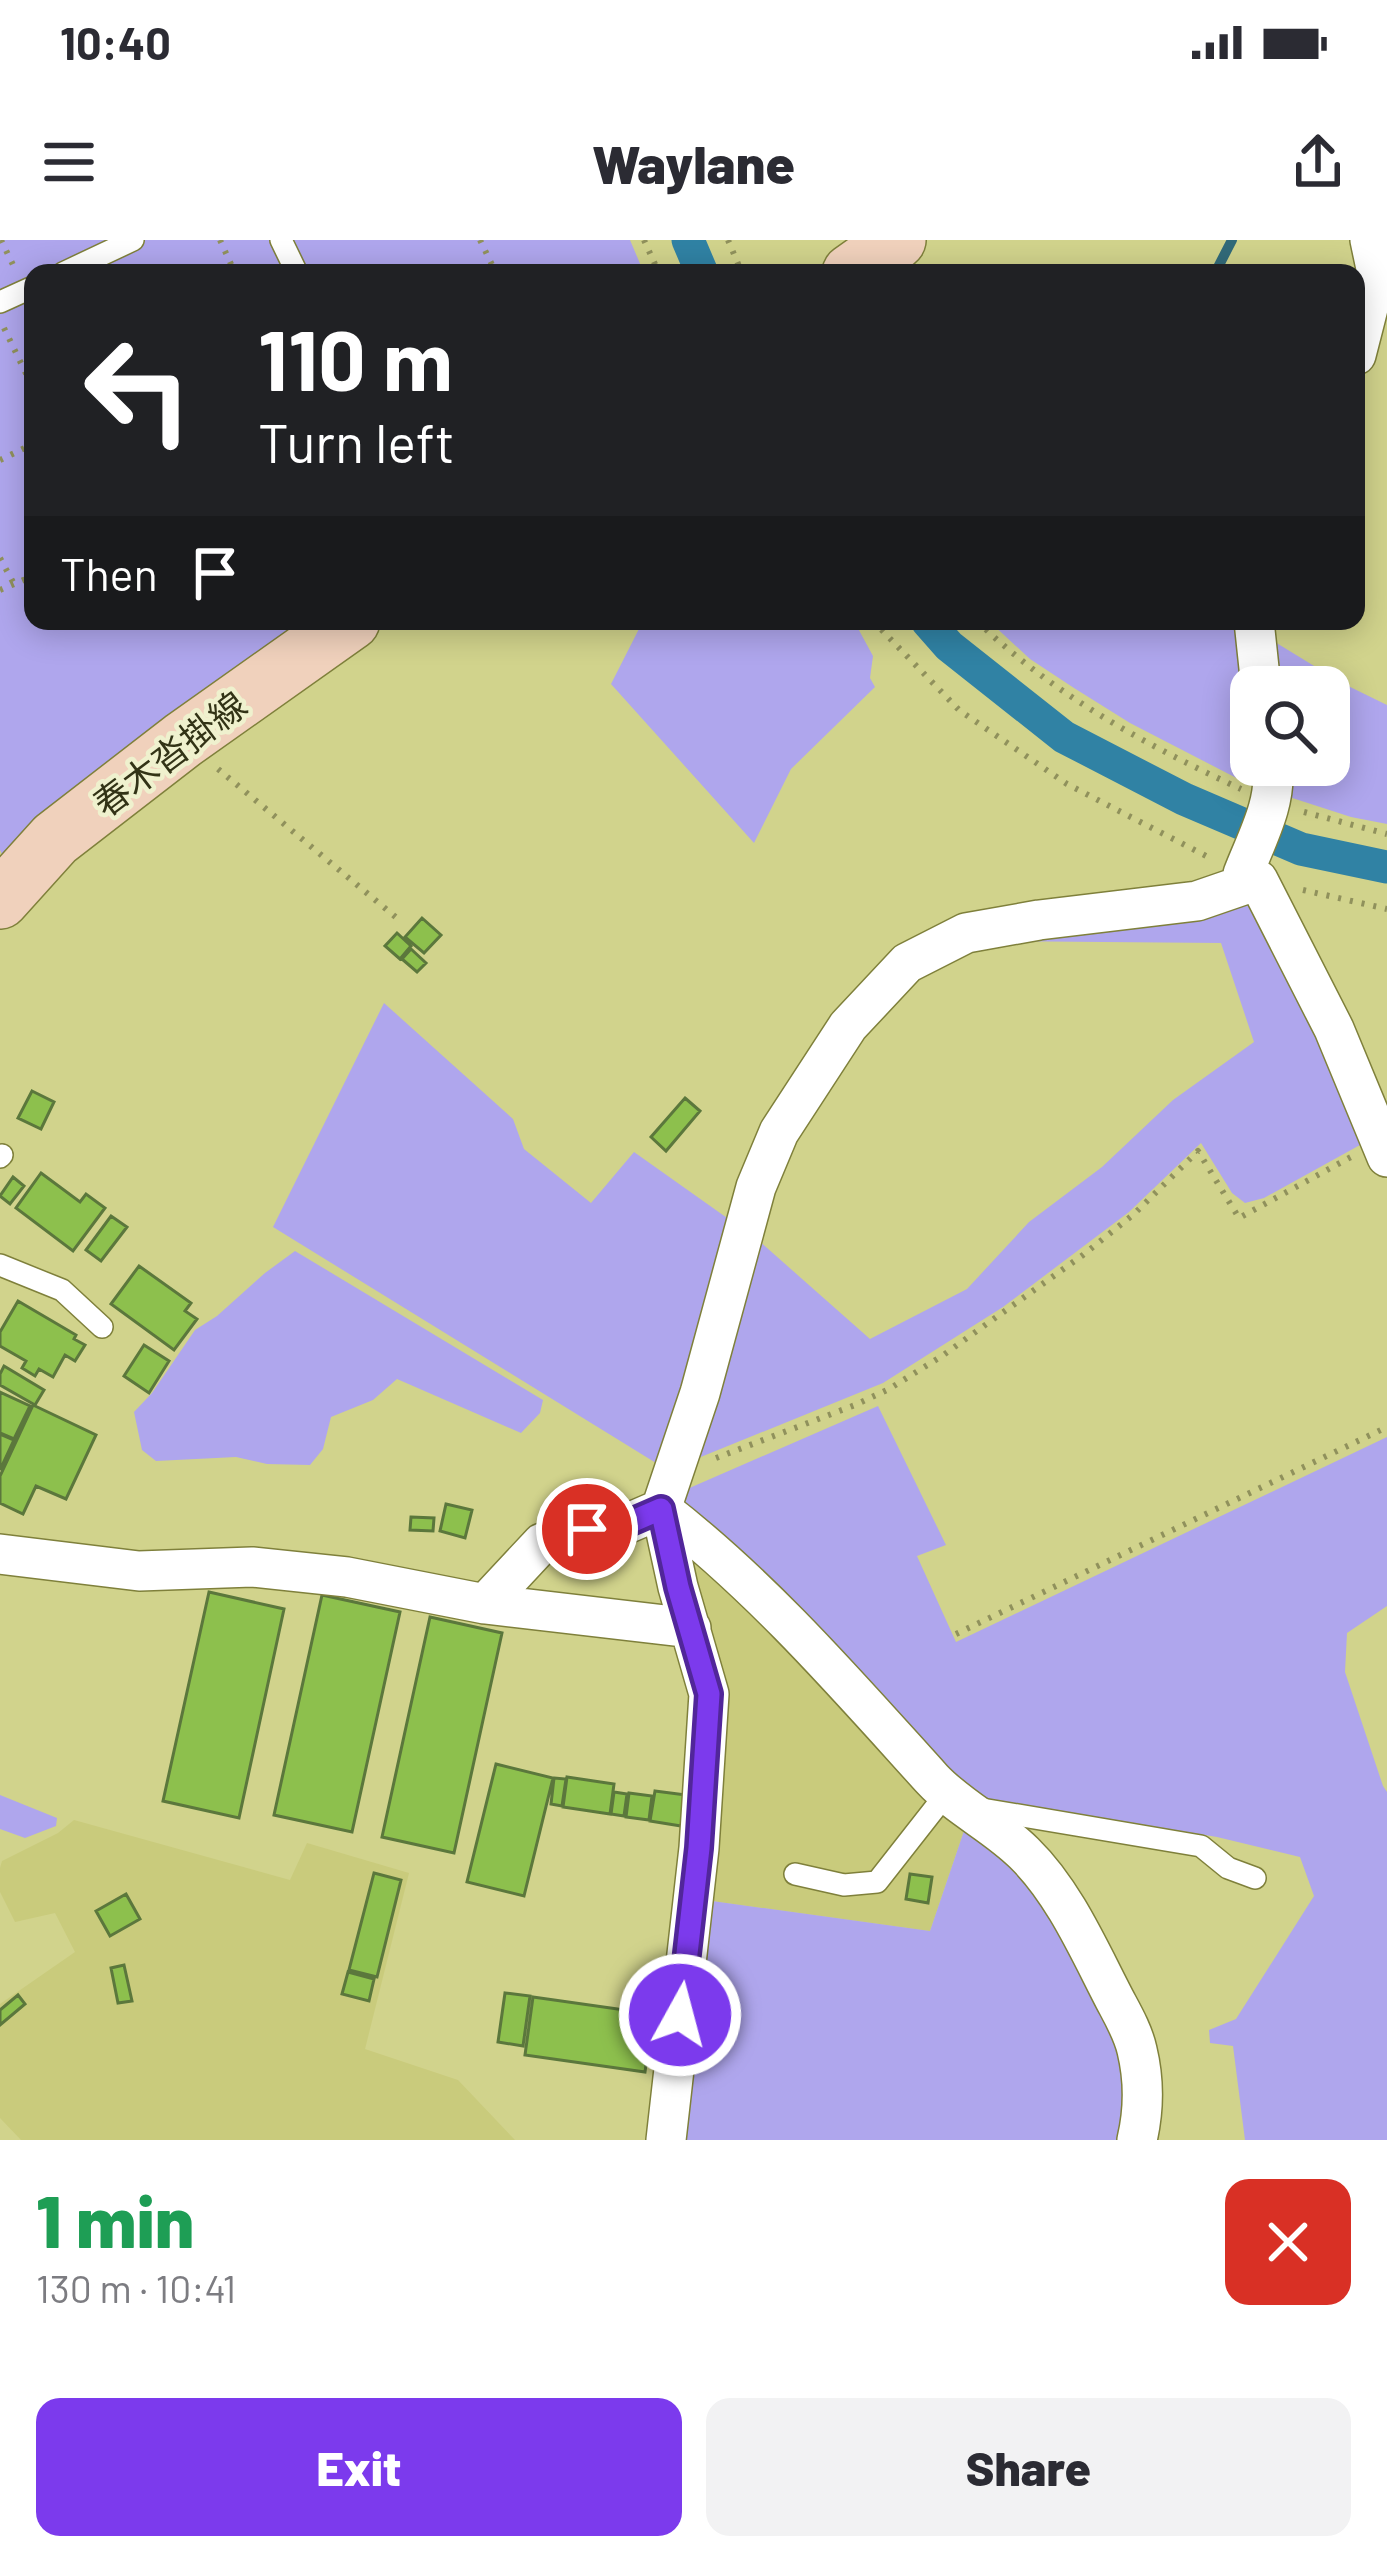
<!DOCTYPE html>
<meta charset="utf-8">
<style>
:root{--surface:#fff;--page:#f2f2f3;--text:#2b2b33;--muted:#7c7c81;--accent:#7c3aed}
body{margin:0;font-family:Barlow,"Noto Sans JP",sans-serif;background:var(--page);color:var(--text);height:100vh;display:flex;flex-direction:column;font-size:45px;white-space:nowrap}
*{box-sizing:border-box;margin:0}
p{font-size:39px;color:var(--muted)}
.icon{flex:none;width:66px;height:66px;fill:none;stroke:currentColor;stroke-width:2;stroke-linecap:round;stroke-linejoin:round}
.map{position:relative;height:1900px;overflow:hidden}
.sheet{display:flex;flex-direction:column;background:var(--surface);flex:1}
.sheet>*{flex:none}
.hud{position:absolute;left:24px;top:24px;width:1341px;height:366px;border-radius:24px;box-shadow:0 6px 30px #0003;background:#202124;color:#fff;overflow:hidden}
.buttons{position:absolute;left:1230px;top:426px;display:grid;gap:24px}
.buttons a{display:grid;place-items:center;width:120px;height:120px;border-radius:24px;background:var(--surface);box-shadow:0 6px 30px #0003;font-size:60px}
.pin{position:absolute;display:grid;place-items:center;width:102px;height:102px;color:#fff;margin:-51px;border:6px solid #fff;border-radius:50%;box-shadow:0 3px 12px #0007}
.me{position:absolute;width:132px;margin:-66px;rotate:7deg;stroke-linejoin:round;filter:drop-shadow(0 0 9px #0008)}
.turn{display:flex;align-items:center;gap:42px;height:252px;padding:0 36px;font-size:54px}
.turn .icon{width:156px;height:156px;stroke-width:2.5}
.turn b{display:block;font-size:84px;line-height:102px}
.then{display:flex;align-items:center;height:114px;padding:0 36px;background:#0003;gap:24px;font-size:45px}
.round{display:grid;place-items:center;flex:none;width:126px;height:126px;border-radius:24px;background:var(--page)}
.overview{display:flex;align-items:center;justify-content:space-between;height:204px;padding:0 36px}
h1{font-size:72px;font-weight:800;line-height:90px;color:#1e9e55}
.cta{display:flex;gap:24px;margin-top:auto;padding:24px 36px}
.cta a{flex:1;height:138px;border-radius:24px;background:var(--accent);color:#fff;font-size:48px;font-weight:800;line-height:138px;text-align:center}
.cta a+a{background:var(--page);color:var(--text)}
.status{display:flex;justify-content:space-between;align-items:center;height:84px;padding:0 60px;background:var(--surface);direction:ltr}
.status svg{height:33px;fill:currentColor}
header{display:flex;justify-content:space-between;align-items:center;height:156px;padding:0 36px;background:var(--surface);font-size:54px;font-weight:800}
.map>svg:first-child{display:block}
</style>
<div class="status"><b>10:40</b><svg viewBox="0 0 49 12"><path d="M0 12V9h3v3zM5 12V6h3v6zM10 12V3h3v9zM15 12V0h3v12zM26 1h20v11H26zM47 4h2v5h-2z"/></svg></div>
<header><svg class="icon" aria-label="menu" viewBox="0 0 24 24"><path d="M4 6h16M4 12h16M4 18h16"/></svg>Waylane<svg class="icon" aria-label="share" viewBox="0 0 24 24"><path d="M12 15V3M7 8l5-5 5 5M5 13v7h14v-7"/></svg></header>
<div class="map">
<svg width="1387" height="1900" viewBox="0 0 1387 1900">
<rect width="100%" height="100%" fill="#d1d38c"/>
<path fill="#c9cb7c" d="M698 1308 967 1582 930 1691 705 1660 685 1312Z
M74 1580 290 1640 307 1603 409 1633 365 1809 458 1840 515 1900H21L0 1878V1764L75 1712 55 1673 15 1682 0 1652V1628L2 1621 58 1593Z"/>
<path fill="#afa6ed" d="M0 0H630L644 33H33V381H315L6 623 0 610Z
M643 381H854L873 416 870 438 875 447 791 529 754 603 611 444Z
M989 381 1236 383 1251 486V525H1257L1259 540 1250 545 1130 483 1074 448 1030 419Z
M1270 399 1342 443 1387 465V584L1351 577 1283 555 1284 525H1329V447H1275Z
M1262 664 1365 894 1360 905 1264 958 1245 963 1232 953 1201 903 1129 972 1003 1067 883 1143 686 1223 758 1000 870 1099 967 1049 1029 982 1102 927 1173 860 1254 802 1221 703 996 701 1225 666Z
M384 763 513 879 524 909 591 963 634 912 737 985 656 1223 273 987Z
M295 1011 543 1160 540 1173 521 1193 397 1139 373 1160 331 1177 323 1209 310 1225 267 1224 236 1217 156 1221 142 1210 134 1172 152 1153 195 1090 217 1076 265 1033Z
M878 1166 946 1305 917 1316 956 1402 1387 1197V1366L1347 1393 1345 1432 1383 1546 1387 1552V1900H1245L1233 1806 1210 1803 1209 1790 1236 1779 1314 1656 1300 1617 1217 1597 972 1556 678 1270V1253Z
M0 1555 57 1578 56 1586 25 1598 0 1589Z
M967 1582 1020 1618 1127 1808 1125 1900H681L705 1660 930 1691Z"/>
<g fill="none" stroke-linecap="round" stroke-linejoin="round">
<path stroke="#316a79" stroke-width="10" d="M1215 33 1232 0"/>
<path stroke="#3082a4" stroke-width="33" d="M688 0 702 33
M927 381 949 406 1064 497 1184 559 1301 609 1387 627"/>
</g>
<path fill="#8dc04d" stroke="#5b773c" stroke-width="3" d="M422 678 441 695 424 713 405 697Z
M397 693 411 706 400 719 385 706Z
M411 709 426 723 417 732 402 719Z
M32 851 54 862 41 889 18 878Z
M685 858 700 871 666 911 651 897Z
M41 933 80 962 86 954 105 968 73 1011 16 968Z
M13 937 24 946 10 964 0 956Z
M111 976 127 987 101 1021 86 1010Z
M139 1026 191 1063 185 1071 197 1079 174 1110 111 1064Z
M18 1061 76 1095 74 1099 85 1105 75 1121 65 1115 53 1137 39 1129 35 1136 22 1128 26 1121 0 1106V1092Z
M144 1105 169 1121 149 1153 124 1136Z
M4 1126 44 1150 35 1165 0 1145V1134Z
M0 1152 30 1166 14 1199 0 1193Z
M33 1165 96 1195 66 1259 36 1246 23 1274 0 1263V1236Z
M0 1194 14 1200 0 1230Z
M446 1264 472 1270 465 1298 440 1291Z
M411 1277 434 1278 433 1291 410 1290Z
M209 1352 284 1369 239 1578 163 1561Z
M322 1355 400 1372 352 1592 274 1575Z
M430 1377 502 1393 454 1613 382 1597Z
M496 1524 553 1538 524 1656 467 1642Z
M567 1537 614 1544 610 1574 563 1567Z
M554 1538 566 1539 562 1566 551 1564Z
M655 1551 686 1555 681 1586 650 1581Z
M614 1552 627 1554 624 1576 611 1574Z
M629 1553 652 1556 649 1580 626 1577Z
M374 1633 401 1640 377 1737 349 1730Z
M910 1634 932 1637 928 1663 906 1659Z
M126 1654 140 1679 110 1696 96 1671Z
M124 1725 132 1761 118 1763 111 1728Z
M348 1732 374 1739 369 1761 342 1754Z
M505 1753 530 1756 523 1806 498 1802Z
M18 1755 25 1764 0 1785V1770Z
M533 1757 653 1774 645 1832 525 1815Z"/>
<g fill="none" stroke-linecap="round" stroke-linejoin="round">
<g stroke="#7f803b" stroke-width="24">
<path id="service" d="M281 0 297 33
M63 33 133 0
M0 62 33 47
M0 917 2 915
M0 1025 62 1050 102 1087
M982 1569 1201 1606 1228 1628 1255 1638
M795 1634 844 1645 877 1642 946 1554"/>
</g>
<g stroke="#7f803b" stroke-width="42">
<path id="minor" d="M1356 115 1377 33 1370 0
M1254 381 1261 447
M1243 634C1256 600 1278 561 1272 525
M661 1269C762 1347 846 1444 932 1539 959 1568 996 1585 1024 1613 1064 1652 1089 1710 1115 1760 1123 1775 1133 1792 1137 1810 1144 1839 1144 1870 1137 1900
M0 1314 139 1331 252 1327 347 1337 485 1364 691 1388
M485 1364 542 1303 587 1289 624 1285 661 1269
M666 1900 699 1608 709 1454 678 1347 661 1269 700 1153 756 947 779 892 848 786 907 723 966 693 1039 680 1197 661 1258 640 1334 789 1387 917"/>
</g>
<g stroke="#7f803b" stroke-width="60">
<path id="secondary" d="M851 33 897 0
M0 660 55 599 183 500 351 381"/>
</g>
<path stroke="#90915c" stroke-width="6" stroke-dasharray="3 9" stroke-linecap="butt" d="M1 0 15 29
M220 0 235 33
M480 0 496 33
M644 0 659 33
M728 0 742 33
M4 88 33 148
M0 220 33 204
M0 318 14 344
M0 350 33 336
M873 381 959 470 1067 544 1212 619
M977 381C1053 455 1146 505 1241 549
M218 529 398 679
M1304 572 1387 594
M1303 650 1387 669
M716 1218 855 1165 889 1149 942 1116 1083 1015 1134 974 1198 911 1239 978 1351 917
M956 1394 1387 1187"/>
<use href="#service" stroke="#fff" stroke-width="21"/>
<use href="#minor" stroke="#fff" stroke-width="39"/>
<use href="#secondary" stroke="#f0d1bc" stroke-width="57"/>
</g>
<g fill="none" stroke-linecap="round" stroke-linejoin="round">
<g stroke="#51269a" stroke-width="30">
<path id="route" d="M587 1289 624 1285 661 1269 678 1347 709 1454 699 1608 680 1775"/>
</g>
<use href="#route" stroke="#7c3aed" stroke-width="21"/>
</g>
<g text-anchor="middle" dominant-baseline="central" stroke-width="9" stroke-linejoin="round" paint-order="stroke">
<g font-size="36" fill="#323316" stroke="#eff1ce">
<text transform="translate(169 513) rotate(-37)">春木沓掛線</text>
</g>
</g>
</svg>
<div class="buttons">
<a><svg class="icon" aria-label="search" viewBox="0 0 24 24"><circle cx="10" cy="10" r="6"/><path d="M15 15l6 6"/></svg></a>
</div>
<div class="pin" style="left:587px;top:1289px;background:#d93025"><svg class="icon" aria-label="arrive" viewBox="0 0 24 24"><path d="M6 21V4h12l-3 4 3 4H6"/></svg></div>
<svg class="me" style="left:680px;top:1775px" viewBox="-20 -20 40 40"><circle r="17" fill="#7c3aed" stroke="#fff" stroke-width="3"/><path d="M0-11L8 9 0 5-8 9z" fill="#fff"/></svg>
<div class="hud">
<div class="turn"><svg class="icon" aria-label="left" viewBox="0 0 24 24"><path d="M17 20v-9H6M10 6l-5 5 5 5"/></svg><div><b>110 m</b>Turn left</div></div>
<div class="then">Then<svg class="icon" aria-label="arrive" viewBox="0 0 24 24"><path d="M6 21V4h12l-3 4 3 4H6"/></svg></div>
</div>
</div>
<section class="sheet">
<div class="overview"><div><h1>1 min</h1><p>130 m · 10:41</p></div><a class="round" style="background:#d93025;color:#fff"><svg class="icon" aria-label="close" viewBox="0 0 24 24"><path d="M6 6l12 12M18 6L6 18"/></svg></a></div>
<div class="cta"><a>Exit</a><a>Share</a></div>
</section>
